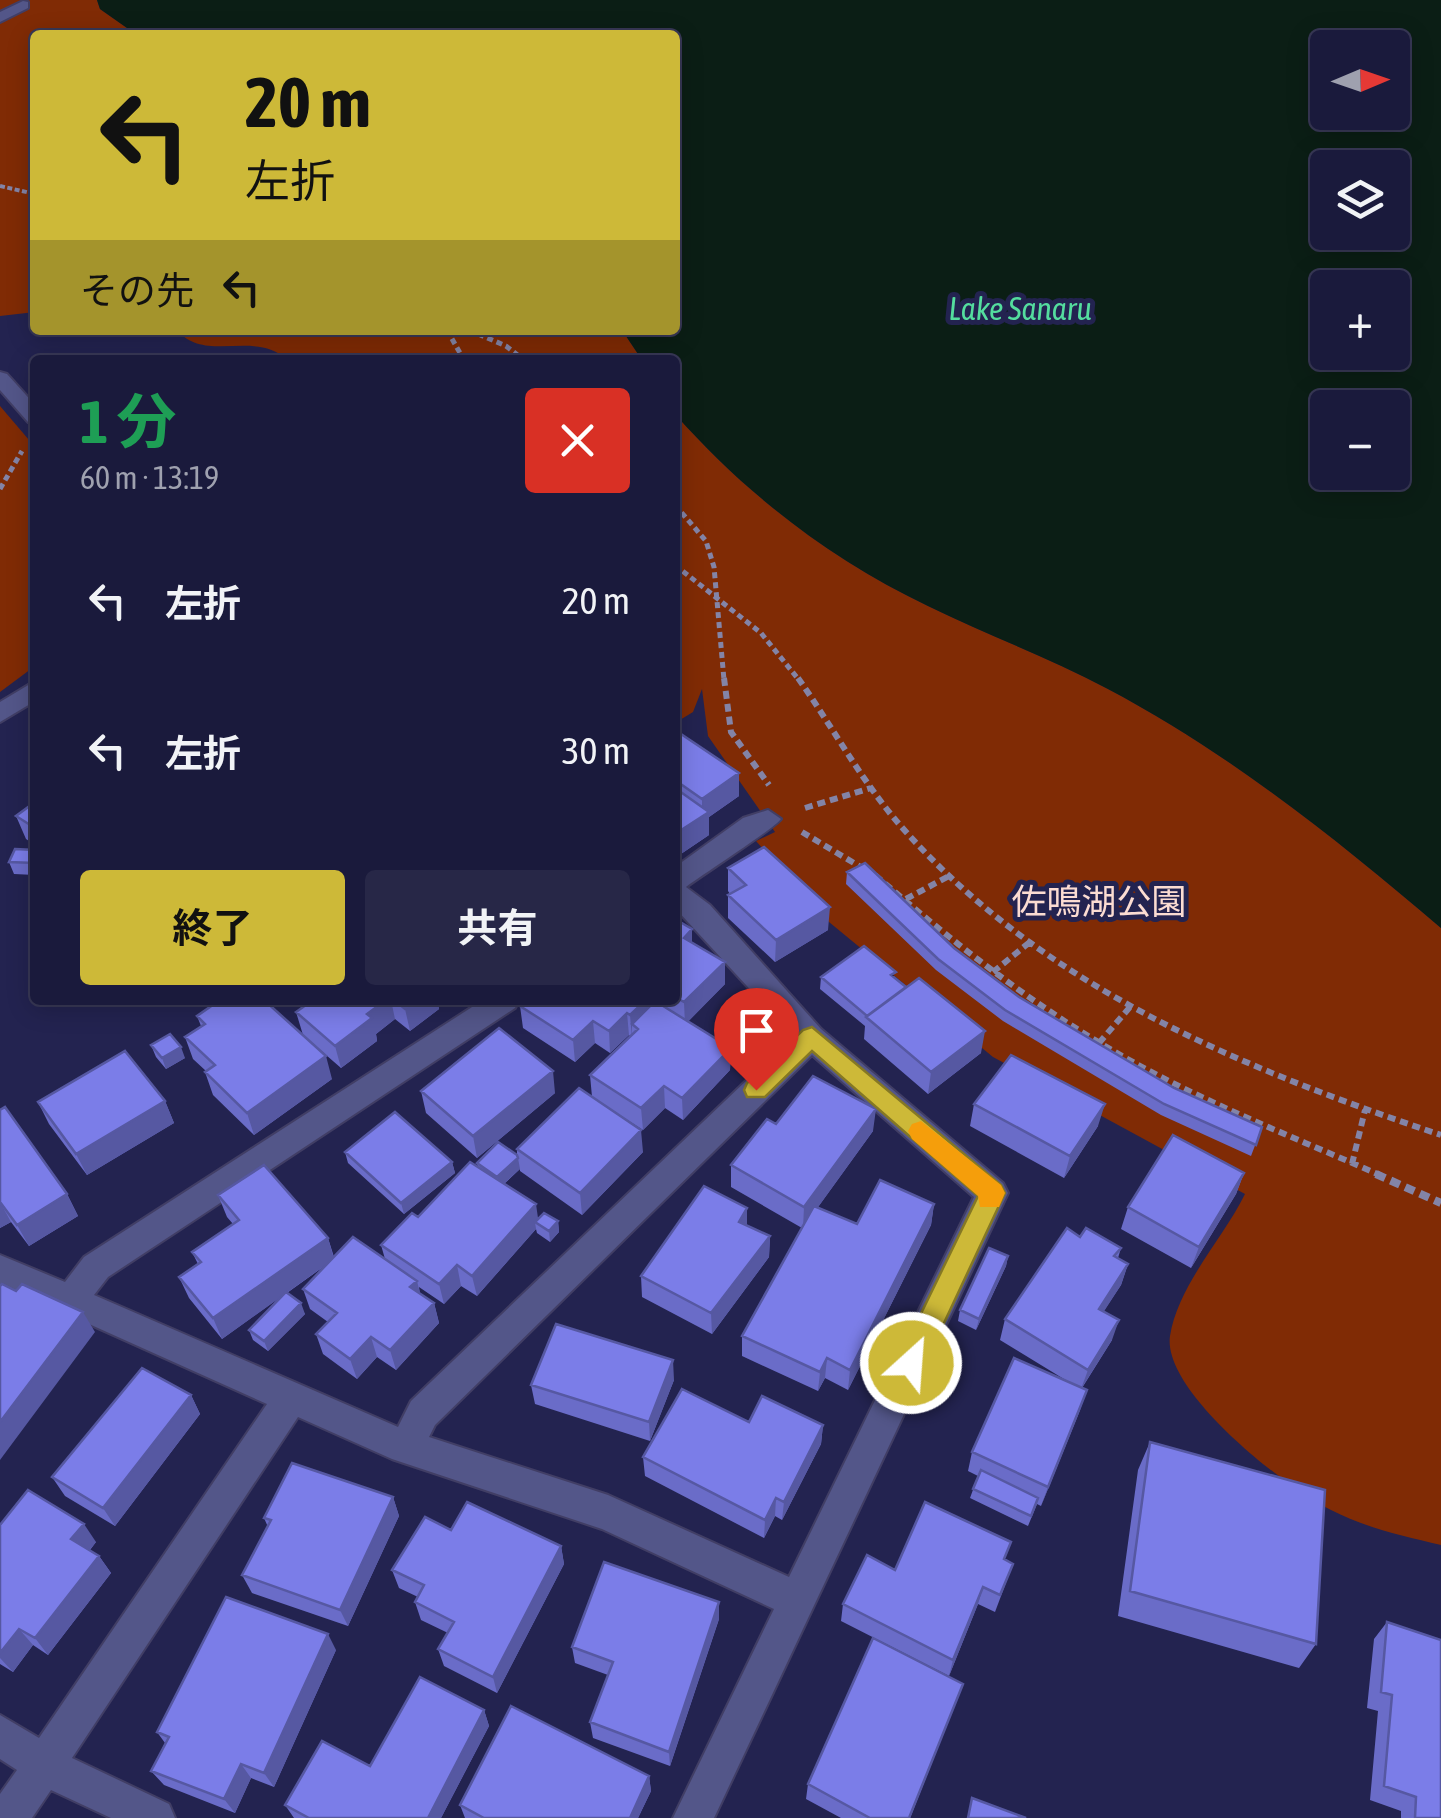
<!DOCTYPE html>
<html lang="ja">
<meta charset="utf-8">
<style>
:root{--surface:#1a1a3c;--page:#272747;--text:#f1f3f6;--muted:#9fa1af;--line:#383856;--accent:#cdb938}
body{margin:0;font-family:"Asap Condensed","Noto Sans JP",sans-serif;background:var(--page);color:var(--text);height:100vh;display:flex;flex-direction:column;font-size:38px;white-space:nowrap}
*{box-sizing:border-box;margin:0}
p{font-size:32px;color:var(--muted)}
.icon{flex:none;width:55px;height:55px;fill:none;stroke:currentColor;stroke-width:2;stroke-linecap:round;stroke-linejoin:round}
.map{position:relative;flex:1;overflow:hidden}
.details{position:absolute;left:30px;top:355px;width:650px;height:650px;display:flex;flex-direction:column;background:var(--surface);border-radius:10px;box-shadow:0 5px 25px #0003,0 0 0 2px var(--line)}
.details>*{flex:none}
.top-card{position:absolute;left:30px;top:30px;width:650px;height:305px;border-radius:10px;box-shadow:0 5px 25px #0003,0 0 0 2px var(--line);background:#cdb938;color:#111;overflow:hidden}
.needle{width:65px;rotate:88deg}
.controls{position:absolute;left:1310px;top:30px;display:grid;gap:20px}
.controls a{display:grid;place-items:center;width:100px;height:100px;border-radius:10px;background:var(--surface);box-shadow:0 5px 25px #0003,0 0 0 2px var(--line);font-size:50px}
.pin{position:absolute;display:grid;place-items:center;width:85px;height:85px;color:#fff;margin:-102px -42px;border-radius:50% 50% 50% 0;rotate:-45deg;box-shadow:0 0 10px #0007}
.pin .icon{rotate:45deg}
.me{position:absolute;width:110px;margin:-55px;rotate:26deg;stroke-linejoin:round;filter:drop-shadow(0 0 8px #0008)}
.turn{display:flex;align-items:center;gap:35px;height:210px;padding:0 50px;font-size:45px}
.turn .icon{width:130px;height:130px;stroke-width:2.5}
.turn b{display:block;font-size:70px;line-height:85px}
.then{display:flex;align-items:center;height:95px;padding:0 50px;background:#0003;gap:20px;font-size:38px}
.round{display:grid;place-items:center;flex:none;width:105px;height:105px;border-radius:10px;background:var(--page)}
.summary{display:flex;align-items:center;justify-content:space-between;height:170px;padding:0 50px}
h1{font-size:60px;font-weight:700;line-height:75px;color:#1e9e55}
.button{display:flex;gap:20px;margin-top:auto;padding:20px 50px}
.button a{flex:1;height:115px;border-radius:10px;background:var(--accent);color:#111;font-size:40px;font-weight:700;line-height:115px;text-align:center}
.button a+a{background:var(--page);color:var(--text)}
ul{padding:0;list-style:none}
li{display:flex;align-items:center;gap:30px;height:150px;padding:0 50px}
li div{flex:1}
li b{display:block;font-size:38px}
li em{font-style:normal}
.map>svg:first-child{display:block}
</style>
<div class="map">
<svg width="1441" height="1818" viewBox="0 0 1441 1818">
<rect width="100%" height="100%" fill="#232350"/>
<path fill="#802b05" d="M0 0H97L100 9 137 35H35V312L0 316Z
M177 330H622L642 360H287C256 329 205 364 177 330Z
M0 406 35 447V666L0 692Z
M675 414C747 495 830 559 928 606 987 635 1050 658 1108 689 1229 753 1337 839 1441 928V1545C1403 1536 1366 1528 1331 1510 1286 1488 1162 1391 1170 1336 1178 1285 1223 1239 1245 1194L993 1057 829 922 756 841 775 832 708 736 702 689 693 712 675 723Z"/>
<path fill="#0b1e15" fill-rule="evenodd" d="M97 0H1441V928C1337 839 1229 753 1108 689 1050 658 987 635 928 606 830 559 747 495 675 414V360H642L622 330H675V35H137L100 9ZM1328 48H1392V112H1328ZM1328 168H1392V232H1328ZM1328 288H1392V352H1328ZM1328 408H1392V472H1328Z"/>
<g fill="none" stroke-linecap="round" stroke-linejoin="round">
<g stroke="#413e65" stroke-width="4">
<path id="service" d="M23 1 28 2V8L0 22V12Z
M0 372 7 374 35 405V424L28 422 0 390Z"/>
</g>
<g stroke="#413e65" stroke-width="4">
<path id="minor" d="M35 681V701L0 722V702Z
M768 810 781 819C775 828 702 875 686 887L710 905 821 1029 1003 1183 1008 1193 714 1818H673L774 1609 602 1529 392 1459 298 1417 72 1758 169 1804 175 1818H111L51 1790 32 1818H0V1794L17 1770 0 1759V1715L39 1738 267 1404 0 1284V1255L65 1282 84 1257 483 1000H519L515 1008 108 1277 94 1295 398 1427 411 1401 793 1036 675 908V867L743 818ZM812 1055 974 1197 789 1577 608 1495 429 1437 435 1425Z"/>
</g>
<path stroke="#8384a7" stroke-width="4" stroke-dasharray="5 2.5" stroke-linecap="butt" d="M0 186 35 194"/>
<path stroke="#8384a7" stroke-width="5" stroke-dasharray="6 4" stroke-linecap="butt" d="M447 330 464 360
M469 330 506 346 524 360
M75 360 83 357
M0 489 22 451
M675 505 706 541 714 567 724 680
M675 565 761 633 799 680"/>
<path stroke="#8384a7" stroke-width="6" stroke-dasharray="8 5" stroke-linecap="butt" d="M724 678 731 732 769 785
M798 678C834 729 864 786 907 833 1049 990 1244 1069 1441 1135
M805 808 871 788
M802 832 864 869
M875 875C946 936 1019 995 1100 1043 1189 1097 1287 1134 1382 1176
M906 899 949 876
M993 972 1030 942
M1099 1043 1130 1007
M1352 1164 1365 1110"/>
<path stroke="#8384a7" stroke-width="8" stroke-dasharray="10 6" stroke-linecap="butt" d="M1376 1174 1441 1203"/>
<use href="#service" fill="#535689" fill-rule="evenodd"/>
<use href="#minor" fill="#535689" fill-rule="evenodd"/>
</g>
<path fill="#6a6cc8" d="M675 730 739 773V796L709 817V835L675 858Z
M35 802V845L26 839 16 816Z
M35 850V875L14 874 9 862Z
M728 868 828 930 775 962 728 918V895L730 894 728 891Z
M847 872 954 948 1019 997 1174 1088 1262 1127 1251 1156 1161 1115 1003 1021 936 970 846 884Z
M675 919 692 929V942L725 984 688 1021 731 1048 730 1070 683 1120 665 1108 643 1130 610 1109 643 1152 582 1215 520 1171V1169L504 1184 538 1218 558 1221 559 1232 550 1242 537 1233 536 1229 477 1296 461 1286 444 1304 419 1287 420 1294 434 1303 439 1323 396 1370 377 1357 357 1379 323 1354 316 1334 328 1322 310 1309 303 1289 326 1265 287 1293 305 1314 268 1351 253 1340 249 1330 279 1298 222 1339 189 1298 179 1277 198 1264 192 1252 233 1224 227 1217 218 1195 328 1238 334 1257 385 1259 381 1245 418 1217 478 1167 477 1163 517 1155V1149L592 1097 590 1075 630 1036 629 1035 610 1053 595 1043 575 1062 523 1028 520 1006 526 1000H675Z
M821 977 895 978 981 1053 928 1094 864 1039 865 1026 820 989Z
M313 1000H437L439 1009 410 1031 395 1019 376 1034 377 1041 341 1068 303 1035 296 1012Z
M197 1016 332 1079 254 1135 213 1095 205 1072 206 1071 193 1059 185 1037 201 1026Z
M151 1045 185 1058 166 1069 156 1057Z
M421 1091 555 1093 477 1158 426 1113Z
M165 1101 174 1123 87 1175 49 1124 38 1102Z
M974 1104 1098 1126 1064 1178 970 1126Z
M0 1110 67 1194 78 1216 29 1246 11 1222 0 1228Z
M776 1124 873 1131 818 1207 857 1224 934 1204 931 1225 848 1390 825 1378 818 1391 742 1356V1336L802 1228 731 1187V1165Z
M345 1152 452 1162 455 1173 404 1214 348 1163Z
M1244 1173 1236 1194 1191 1268 1121 1229 1128 1207Z
M747 1208V1225L770 1236 769 1257 712 1334 642 1297 641 1276Z
M1080 1237 1121 1248 1118 1258 1128 1264 1121 1285 1103 1312 1112 1340 1082 1388 1080 1410 1041 1506 1037 1504 1028 1526 970 1498 978 1476 968 1471 972 1452 1072 1384 1000 1340 1005 1319Z
M1008 1256 1006 1266 976 1330 958 1321 960 1310Z
M674 1380 650 1441 535 1404 531 1385Z
M191 1395 200 1414 115 1526 65 1496 52 1477Z
M749 1422 823 1425 821 1444 782 1520 775 1516 764 1538 645 1476 643 1457Z
M1150 1442 1316 1644 1299 1668 1118 1616 1138 1470Z
M393 1497 399 1516 348 1626 252 1593 242 1575 268 1527 264 1518Z
M0 1525 96 1542 90 1550 99 1556 111 1573 48 1655 33 1645 13 1672 0 1664Z
M451 1530 561 1546 564 1564 497 1693 444 1666 438 1649 448 1633 421 1620 415 1602 418 1597 399 1588 392 1570Z
M1006 1559 1013 1564 995 1612 978 1604 949 1676 841 1621 843 1604 895 1570Z
M719 1619 670 1766 593 1738 590 1722 608 1675 575 1663 572 1647Z
M1387 1622 1441 1818H1401V1811L1370 1800 1378 1711 1367 1708 1374 1639Z
M336 1650 274 1787 251 1778 235 1813 164 1785 151 1771 165 1743 157 1732Z
M963 1684 910 1818H841L806 1799 808 1784Z
M484 1710 489 1726 441 1818H294L285 1805 370 1766Z
M649 1776 651 1791 638 1818H465L460 1805Z"/>
<path fill="#5658a2" d="M739 773V796L709 817V835L675 858V834L702 816V799Z
M830 907 828 930 775 962 776 940Z
M692 929V952L684 938Z
M725 962V984L685 1025 684 1002Z
M386 1000H391L395 1019 376 1034 377 1041 341 1068 335 1046 367 1014Z
M417 1000H437L439 1009 410 1031 405 1009Z
M647 1000 648 1022 632 1024V1038L630 1015Z
M627 1013 629 1035 610 1053 609 1031Z
M593 1021 595 1043 575 1062 573 1040Z
M985 1031 981 1053 928 1094 931 1072Z
M181 1047 185 1058 166 1069 162 1058Z
M731 1048 730 1070 683 1120 682 1098Z
M326 1056 332 1079 254 1135 247 1113Z
M553 1071 555 1093 477 1158 473 1136Z
M664 1086 665 1108 643 1130 641 1108Z
M165 1101 174 1123 87 1175 76 1154Z
M1105 1104 1098 1126 1064 1178 1070 1156Z
M876 1109 873 1131 803 1228 804 1207Z
M641 1130 643 1152 582 1215 580 1193Z
M518 1158 520 1169 499 1188 497 1177Z
M452 1162 455 1173 404 1214 401 1203Z
M1244 1173 1236 1194 1191 1268 1199 1247Z
M67 1194 78 1216 29 1246 17 1225Z
M0 1202 11 1222 0 1228Z
M536 1204 539 1225 535 1222 536 1229 477 1296 472 1276Z
M934 1204 931 1225 848 1390 850 1370Z
M747 1208V1229L739 1222Z
M558 1221 559 1232 550 1242 549 1231Z
M770 1236 769 1257 712 1334 711 1313Z
M328 1238 334 1259 222 1339 213 1318Z
M1008 1256 1006 1266 976 1330 979 1319Z
M1128 1264 1121 1285 1092 1330 1099 1309Z
M457 1265 461 1286 444 1304 439 1284Z
M417 1281 422 1301 410 1287Z
M301 1303 305 1314 268 1351 264 1341Z
M434 1303 439 1323 396 1370 390 1350Z
M83 1312 95 1332 0 1460V1422Z
M1119 1320 1112 1340 1081 1389 1088 1370Z
M371 1337 377 1357 357 1379 350 1359Z
M827 1358 825 1378 818 1391 820 1372Z
M673 1360 674 1380 650 1441 649 1422Z
M1087 1390 1080 1410 1041 1506 1048 1487Z
M191 1395 200 1414 115 1526 103 1508Z
M823 1425 821 1444 782 1520 784 1502Z
M393 1497 399 1516 348 1626 340 1610Z
M776 1498 775 1516 764 1538 765 1520Z
M84 1524 96 1542 84 1557 71 1539Z
M561 1546 564 1564 497 1693 493 1677Z
M99 1556 111 1573 48 1655 35 1638Z
M983 1587 978 1604 949 1676 953 1660Z
M719 1602V1619L670 1766 669 1752Z
M19 1629 33 1645 13 1672 0 1658V1653Z
M328 1634 336 1650 274 1787 264 1773Z
M963 1684 910 1818H909Z
M484 1710 489 1726 441 1818H428Z
M241 1764 251 1778 235 1813 224 1799Z
M649 1776 651 1791 638 1818H630Z"/>
<path fill="#7b7de8" stroke="#5658a2" stroke-width="2.5" d="M675 730 739 773 702 799 675 780Z
M675 788 709 812 675 834Z
M35 802V828L16 816Z
M764 847 830 907 776 940 728 895 746 885 728 868Z
M15 849 35 850V863L9 862Z
M865 863 954 948 1019 997 1174 1088 1262 1127 1256 1145 1164 1104 1005 1010 938 959 847 872Z
M675 919 692 929 684 938 725 962 684 1002 675 997Z
M864 946 896 972 891 975 906 987 867 1016 821 977Z
M919 978 985 1031 931 1072 866 1017Z
M220 1000H264L326 1056 247 1113 205 1072 215 1065 185 1037 205 1024 197 1016Z
M313 1000H386L367 1014 372 1018 335 1046 296 1012Z
M394 1000H417L405 1009Z
M526 1000H646L630 1015 627 1013 609 1031 593 1021 573 1040 520 1006Z
M655 1001 731 1048 682 1098 664 1086 641 1108 590 1075 638 1029 632 1024Z
M499 1028 553 1071 473 1136 421 1091Z
M170 1034 181 1047 162 1058 151 1045Z
M125 1051 165 1101 76 1154 38 1102Z
M1011 1055 1105 1104 1070 1156 974 1104Z
M813 1076 876 1109 804 1207 731 1165 767 1119 776 1124Z
M579 1088 641 1130 580 1193 517 1149Z
M5 1107 67 1194 17 1225 0 1202V1110Z
M395 1112 452 1162 401 1203 345 1152Z
M1173 1135 1244 1173 1199 1247 1128 1207Z
M498 1142 517 1155 518 1158 497 1177 477 1163Z
M470 1162 536 1204 472 1276 457 1265 439 1284 381 1245 412 1213 418 1217Z
M264 1165 328 1238 213 1318 179 1277 201 1262 192 1252 239 1220 218 1195Z
M880 1180 934 1204 850 1370 827 1358 820 1372 742 1336 814 1206 857 1224Z
M704 1186 747 1208 739 1222 770 1236 711 1313 641 1276Z
M544 1213 558 1221 549 1231 535 1222Z
M1067 1228 1080 1237 1086 1228 1121 1248 1114 1256 1128 1264 1099 1309 1119 1320 1088 1370 1005 1319Z
M353 1237 417 1281 410 1287 434 1303 390 1350 371 1337 350 1359 316 1334 337 1313 303 1289Z
M989 1248 1008 1256 979 1319 960 1310Z
M2 1284 16 1291 22 1284 83 1312 0 1422V1286Z
M286 1292 301 1303 264 1341 249 1330Z
M556 1324 673 1360 649 1422 531 1385Z
M1014 1358 1087 1390 1048 1487 972 1452Z
M142 1368 191 1395 103 1508 52 1477Z
M682 1389 749 1422 762 1396 823 1425 784 1502 776 1498 765 1520 643 1457Z
M1150 1442 1325 1490 1316 1644 1130 1591Z
M292 1463 393 1497 340 1610 242 1575 271 1520 264 1518Z
M981 1470 1038 1498 1031 1516 973 1489Z
M28 1490 84 1524 71 1539 99 1556 35 1638 19 1629 0 1653V1525Z
M467 1502 561 1546 493 1677 438 1649 454 1622 415 1602 424 1585 392 1570 425 1517 451 1530Z
M925 1502 1011 1542 1004 1559 1013 1564 1000 1595 983 1587 953 1660 843 1604 867 1555 895 1570Z
M604 1562 719 1602 669 1752 590 1722 613 1662 572 1647Z
M226 1597 328 1634 264 1773 241 1764 224 1799 151 1771 169 1737 157 1732Z
M1387 1622 1441 1640V1818H1415L1416 1797 1384 1786 1392 1695 1381 1692Z
M873 1638 963 1684 909 1818H870L808 1784Z
M420 1677 484 1710 428 1818H309L285 1805 322 1741 370 1766Z
M511 1706 649 1776 630 1818H484L460 1805Z
M972 1798 1026 1818H968Z"/>
<path fill="#cdb938" stroke="#857824" stroke-width="2.5" d="M812 1027 1001 1185 1005 1193 921 1372 911 1376 901 1372 897 1363 978 1196 812 1051 765 1097H747L744 1090 747 1083 803 1030Z"/>
<path fill="#f59e0b" d="M921 1121 1001 1185 1005 1193 999 1207H980L978 1196 912 1139 908 1131 912 1124Z"/>
<g text-anchor="middle" dominant-baseline="central" stroke-width="10" stroke-linejoin="round" paint-order="stroke">
<g font-size="32" font-style="italic" fill="#54dd9e" stroke="#232350">
<text x="1020" y="308">Lake Sanaru</text>
</g>
<g font-size="35" fill="#fbdcd2" stroke="#232350">
<text x="1099" y="901">佐鳴湖公園</text>
</g>
</g>
</svg>
<div class="controls">
<a><svg class="needle" viewBox="-14 -14 28 28"><path d="M0-13l5 13h-10z" fill="#e53935"/><path d="M0 13l5-13h-10z" fill="#9fa1af"/></svg></a>
<a><svg class="icon" aria-label="layers" viewBox="0 0 24 24"><path d="M12 4l9 5-9 5-9-5zM3 14l9 5 9-5"/></svg></a>
<a>+</a>
<a>−</a>
</div>
<div class="pin" style="left:756px;top:1090px;background:#d93025"><svg class="icon" aria-label="arrive" viewBox="0 0 24 24"><path d="M6 21V4h12l-3 4 3 4H6"/></svg></div>
<svg class="me" style="left:911px;top:1363px" viewBox="-20 -20 40 40"><circle r="17" fill="#cdb938" stroke="#fff" stroke-width="3"/><path d="M0-11L8 9 0 5-8 9z" fill="#fff"/></svg>
<div class="top-card">
<div class="turn"><svg class="icon" aria-label="left" viewBox="0 0 24 24"><path d="M17 20v-9H6M10 6l-5 5 5 5"/></svg><div><b>20 m</b>左折</div></div>
<div class="then">その先<svg class="icon" aria-label="left" viewBox="0 0 24 24"><path d="M17 20v-9H6M10 6l-5 5 5 5"/></svg></div>
</div>
<section class="details">
<div class="summary"><div><h1>1 分</h1><p>60 m · 13:19</p></div><a class="round" style="background:#d93025;color:#fff"><svg class="icon" aria-label="close" viewBox="0 0 24 24"><path d="M6 6l12 12M18 6L6 18"/></svg></a></div>
<ul>
<li><svg class="icon" aria-label="left" viewBox="0 0 24 24"><path d="M17 20v-9H6M10 6l-5 5 5 5"/></svg><div><b>左折</b></div><em>20 m</em></li>
<li><svg class="icon" aria-label="left" viewBox="0 0 24 24"><path d="M17 20v-9H6M10 6l-5 5 5 5"/></svg><div><b>左折</b></div><em>30 m</em></li>
</ul>
<div class="button"><a>終了</a><a>共有</a></div>
</section>
</div>
